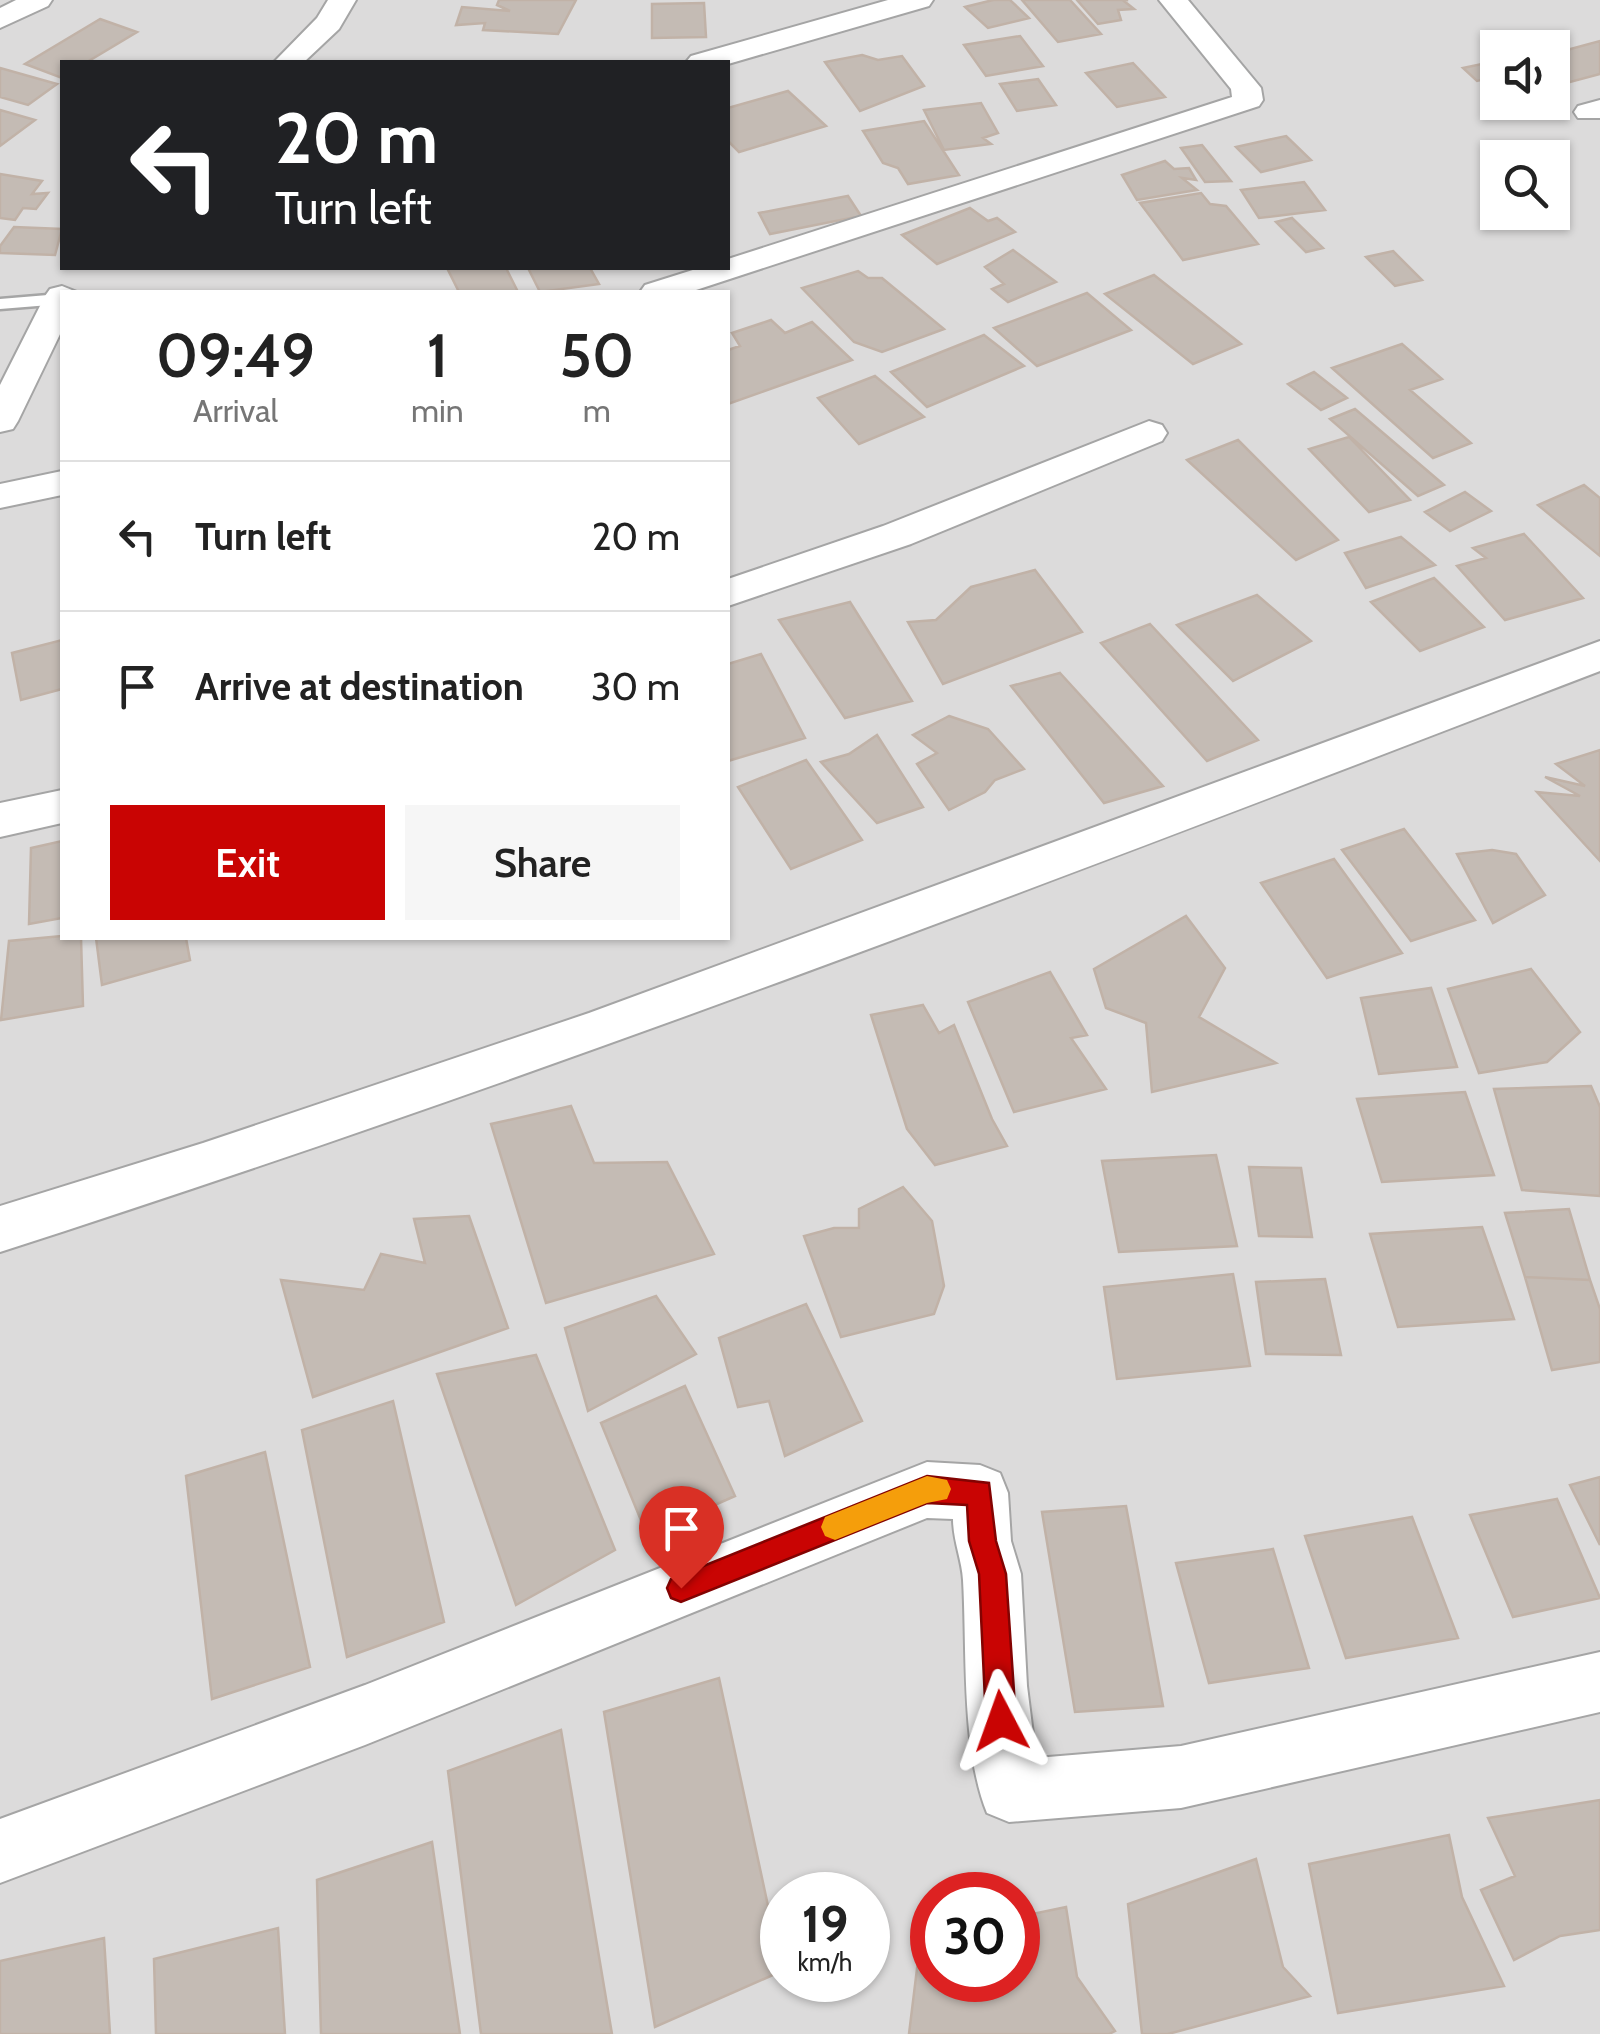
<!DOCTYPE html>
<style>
:root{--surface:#fff;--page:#f6f6f6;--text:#222;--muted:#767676;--line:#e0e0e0;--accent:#c90403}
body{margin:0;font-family:Cabin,sans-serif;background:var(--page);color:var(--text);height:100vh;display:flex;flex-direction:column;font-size:38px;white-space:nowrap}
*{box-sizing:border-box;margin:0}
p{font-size:32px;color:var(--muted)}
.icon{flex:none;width:55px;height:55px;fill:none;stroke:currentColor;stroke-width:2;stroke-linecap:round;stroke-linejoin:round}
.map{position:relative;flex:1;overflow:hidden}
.sheet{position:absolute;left:60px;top:290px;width:670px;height:650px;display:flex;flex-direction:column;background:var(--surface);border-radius:0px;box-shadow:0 2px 8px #0004}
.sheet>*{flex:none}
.guide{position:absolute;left:60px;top:60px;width:670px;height:210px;border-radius:0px;box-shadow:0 2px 8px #0004;background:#202124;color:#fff;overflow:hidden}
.fabs{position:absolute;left:1480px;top:30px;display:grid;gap:20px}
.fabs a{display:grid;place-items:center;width:90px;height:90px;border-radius:0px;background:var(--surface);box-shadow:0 2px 8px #0004;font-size:50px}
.speed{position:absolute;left:760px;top:1872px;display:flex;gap:20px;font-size:50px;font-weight:700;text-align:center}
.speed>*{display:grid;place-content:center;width:130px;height:130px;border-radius:50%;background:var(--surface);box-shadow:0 2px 8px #0004;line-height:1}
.speed small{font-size:25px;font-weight:400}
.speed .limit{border:15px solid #d22;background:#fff;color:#111}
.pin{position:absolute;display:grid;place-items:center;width:85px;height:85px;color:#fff;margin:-102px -42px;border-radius:50% 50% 50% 0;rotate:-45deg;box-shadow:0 0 10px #0007}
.pin .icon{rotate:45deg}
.me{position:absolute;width:110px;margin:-55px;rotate:356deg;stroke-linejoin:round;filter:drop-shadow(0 0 8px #0008)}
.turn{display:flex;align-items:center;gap:35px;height:210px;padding:0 50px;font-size:45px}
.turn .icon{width:130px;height:130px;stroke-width:2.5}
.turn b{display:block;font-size:70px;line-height:85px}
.eta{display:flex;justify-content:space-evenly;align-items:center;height:170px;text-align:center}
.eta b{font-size:60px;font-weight:600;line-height:70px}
.cta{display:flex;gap:20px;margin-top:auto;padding:20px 50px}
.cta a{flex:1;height:115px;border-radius:0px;background:var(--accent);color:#fff;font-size:40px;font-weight:600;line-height:115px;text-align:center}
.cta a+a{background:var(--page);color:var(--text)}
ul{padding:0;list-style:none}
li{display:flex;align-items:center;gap:30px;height:150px;padding:0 50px;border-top:2px solid var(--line)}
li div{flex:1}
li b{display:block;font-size:38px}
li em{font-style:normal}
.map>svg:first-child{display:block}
</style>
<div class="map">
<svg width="1600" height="2034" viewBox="0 0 1600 2034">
<rect width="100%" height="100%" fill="#efece5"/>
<path fill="#dcdbdb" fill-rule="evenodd" d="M0 0H1600V2034H0ZM1498 48H1552V102H1498ZM62 62H728V268H62ZM1498 158H1552V212H1498ZM62 292H728V938H62ZM782 1895H868V1980H782ZM932 1895H1018V1980H932Z"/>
<path fill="#c4bbb4" stroke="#c1b2a7" stroke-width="2.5" d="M499 0H576L558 34 483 30 485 23 456 25 462 7 510 11 497 5Z
M993 0H1010L1029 18 988 28 965 7Z
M1022 0H1070L1101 34 1058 42Z
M1077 0H1128L1124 1 1134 9 1118 10 1121 20 1098 24Z
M704 3 706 37 652 38V4Z
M100 19 137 32 87 62H62V78L25 64Z
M1020 36 1043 66 986 76 964 45Z
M1600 41V74L1559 85 1552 80V54Z
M862 55 878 60 902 56 924 86 860 111 825 62Z
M1491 62 1498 68V76L1477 81 1463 68Z
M1133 63 1165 97 1117 107 1086 73Z
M0 68 57 84 28 105 0 97Z
M1038 79 1056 105 1017 111 1000 84Z
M788 91 826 126 739 152 728 141V108Z
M981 103 998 133 983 138 991 144 944 150 924 110Z
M0 110 35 120 0 146Z
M924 121 959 175 908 184 898 168 883 163 863 131Z
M1286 136 1311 160 1261 172 1236 147Z
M1202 145 1231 181 1205 182 1181 148Z
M1165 161 1174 169 1189 168 1196 180 1182 178 1197 190 1137 200 1122 175Z
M0 174 42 181 32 194 48 193 36 209 23 208 15 220 0 218Z
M1304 182 1325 210 1259 218 1241 190Z
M1201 193 1210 204 1226 206 1258 244 1183 260 1140 203Z
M848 196 861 216 770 234 759 213Z
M970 208 988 221 997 218 1015 232 937 264 902 235Z
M1292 218 1323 248 1306 252 1276 222Z
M14 227 62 229 55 255 0 253V246Z
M1013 250 1056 282 1008 302 992 289 1004 284 985 267Z
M1393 251 1422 280 1395 286 1366 257Z
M447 268H506L518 292H459Z
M528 268H590L599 284 540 292Z
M858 271 868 278H882L944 329 882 352 854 342 802 288Z
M1154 275 1241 344 1193 364 1105 294Z
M1087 293 1131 330 1037 366 994 328Z
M771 320 785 333 812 322 852 360 728 404V350L740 346 732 333Z
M984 335 1024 366 927 407 891 372Z
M1402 344 1442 379 1410 390 1471 443 1433 458 1332 368Z
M1314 372 1347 398 1321 410 1288 384Z
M875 376 924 417 859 444 818 398Z
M1355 409 1444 485 1418 496 1330 419Z
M1349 437 1410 500 1369 512 1309 449Z
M1238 440 1338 540 1296 560 1187 460Z
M1584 485 1600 498V556L1538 505Z
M1465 492 1491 511 1450 531 1425 512Z
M1524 534 1583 598 1505 620 1457 566 1486 558 1473 548Z
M1401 537 1435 565 1366 588 1345 553Z
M1035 570 1082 632 943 684 908 622 936 620 971 587Z
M1434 578 1484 627 1420 651 1371 602Z
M1257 595 1311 641 1233 681 1177 625Z
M850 602 912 701 845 718 779 620Z
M1150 624 1258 740 1207 761 1101 643Z
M62 640V689L21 700 12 653Z
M761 654 805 738 728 761V664Z
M1060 673 1163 786 1104 803 1011 686Z
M949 716 988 729 1024 769 995 780 985 792 949 810 917 764 937 753 913 735Z
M877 735 923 807 877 823 821 762 849 754Z
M1600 750V861L1537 792 1580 796 1545 777 1585 786 1556 764Z
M806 760 862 840 791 869 738 787Z
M1404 829 1475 920 1411 941 1342 850Z
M62 841V918L29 924 31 848Z
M1492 850 1516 854 1545 895 1493 923 1457 854Z
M1334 859 1402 953 1327 978 1261 883Z
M1186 916 1225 968 1199 1017 1276 1063 1152 1092 1146 1023 1106 1008 1094 969Z
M62 936 81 938 83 1006 1 1020 9 941Z
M96 938H186L190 960 102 985Z
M1531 969 1580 1032 1547 1062 1479 1073 1448 989Z
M1050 972 1087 1035 1071 1038 1106 1089 1014 1112 968 1002Z
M1431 988 1457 1067 1379 1074 1361 998Z
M923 1005 939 1033 954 1025 992 1119 1007 1146 935 1165 907 1129 871 1015Z
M1591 1086 1600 1107V1196L1522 1190 1494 1089Z
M1465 1092 1494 1175 1382 1182 1357 1099Z
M571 1106 594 1163 667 1162 714 1254 546 1303 491 1124Z
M1216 1155 1237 1246 1119 1252 1102 1161Z
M1249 1167 1301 1168 1312 1237 1259 1236Z
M903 1187 932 1221 944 1286 934 1314 841 1337 804 1236 834 1228H859V1209Z
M1569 1209 1590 1280 1525 1277 1505 1213Z
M469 1216 508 1328 313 1397 281 1280 364 1290 381 1254 425 1263 414 1219Z
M1482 1227 1514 1319 1398 1327 1370 1234Z
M1233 1274 1250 1366 1117 1379 1104 1287Z
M1525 1277 1590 1280 1600 1309V1362L1552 1370Z
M1325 1279 1341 1355 1266 1354 1256 1282Z
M656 1296 696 1354 588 1411 565 1328Z
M806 1304 862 1421 785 1456 769 1401 738 1407 719 1338Z
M536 1355 615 1550 516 1605 437 1374Z
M685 1386 735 1496 647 1535 601 1423Z
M393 1401 444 1622 347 1657 302 1430Z
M265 1452 310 1667 212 1699 186 1476Z
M1600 1477V1545L1570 1485Z
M1557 1499 1600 1598 1513 1617 1470 1515Z
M1126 1506 1163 1706 1075 1712 1042 1512Z
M1412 1517 1458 1638 1346 1658 1305 1536Z
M1273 1549 1309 1668 1209 1683 1176 1563Z
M719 1678 782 1971 655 2027 604 1712Z
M561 1730 612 2034H481L448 1771Z
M1600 1800V1930L1560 1936 1514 1960 1481 1890 1515 1876 1488 1818Z
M1449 1835 1462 1897 1504 1986 1338 2013 1309 1864Z
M432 1842 460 2034H321L317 1880Z
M1256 1859 1283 1967 1310 1996 1168 2034H1142L1128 1904Z
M1066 1907 1077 1977 1115 2031 1109 2034H909L921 1936 932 1934V1980H1018V1917Z
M278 1928 285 2034H156L154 1959Z
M104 1938 110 2034H0V1961Z"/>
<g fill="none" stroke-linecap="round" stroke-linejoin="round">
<g stroke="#a5a5a5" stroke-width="5">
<path id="service" d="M60 294 62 304 0 309V299Z"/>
</g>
<g stroke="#a5a5a5" stroke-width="4">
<path id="minor" d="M16 0H52L48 6 0 28V8Z
M328 0H356L339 29 304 62H274L317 18Z
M888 0H933L929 6 728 64 686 62 691 56Z
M1159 0H1188L1261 88 1263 100 1259 106 690 292H640L645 285 699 268H728V259L1232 97 1231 89Z
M1600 100V118H1578L1574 112 1578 106Z
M62 286 77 292H62V330L18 421 13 429 0 432V385L45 296 50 289Z
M1149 421 1162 425 1167 433 1162 441 911 544 728 606V579L883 526Z
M62 471V495L0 508V484Z
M1600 641V671C1070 875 541 1078 0 1252V1206L203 1143 589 1013Z
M62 790V823L0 837V803Z
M927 1462 980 1465 1000 1473 1008 1493 1011 1541 1021 1574 1027 1686 1036 1758 1181 1746 1600 1652V1712L1181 1808 1009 1822 987 1813C961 1749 967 1650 963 1580 962 1560 953 1541 953 1519L927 1518 365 1745 0 1883V1819L365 1685Z"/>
</g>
<use href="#service" fill="#fff" fill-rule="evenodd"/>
<use href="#minor" fill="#fff" fill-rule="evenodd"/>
</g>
<path fill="#c90403" stroke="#830302" stroke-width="2.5" d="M927 1476 989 1483 996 1541 1006 1574 1016 1721 1011 1732 1001 1736 991 1732 986 1721 979 1574 969 1541 967 1505 927 1503 681 1602 671 1598 667 1588 671 1579Z"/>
<path fill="#f59e0b" d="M927 1476 947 1480 951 1489 947 1499 927 1503 835 1540 825 1536 821 1527 825 1517Z"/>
</svg>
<div class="fabs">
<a><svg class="icon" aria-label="sound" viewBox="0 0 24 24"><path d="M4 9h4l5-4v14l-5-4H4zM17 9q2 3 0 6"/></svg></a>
<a><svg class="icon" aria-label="search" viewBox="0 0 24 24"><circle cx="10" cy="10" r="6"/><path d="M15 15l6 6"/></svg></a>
</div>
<div class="speed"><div>19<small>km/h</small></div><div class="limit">30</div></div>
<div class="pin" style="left:681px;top:1588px;background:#d93025"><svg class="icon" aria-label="arrive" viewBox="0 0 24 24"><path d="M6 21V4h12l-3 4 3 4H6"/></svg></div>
<svg class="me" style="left:1001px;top:1721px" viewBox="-20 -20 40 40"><path d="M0-17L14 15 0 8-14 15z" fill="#c90403" stroke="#fff" stroke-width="4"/></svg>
<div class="guide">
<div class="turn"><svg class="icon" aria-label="left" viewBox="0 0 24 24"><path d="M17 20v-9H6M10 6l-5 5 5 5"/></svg><div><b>20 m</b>Turn left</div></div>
</div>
<section class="sheet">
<div class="eta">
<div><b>09:49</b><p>Arrival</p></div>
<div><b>1</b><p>min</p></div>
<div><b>50</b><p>m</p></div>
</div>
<ul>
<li><svg class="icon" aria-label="left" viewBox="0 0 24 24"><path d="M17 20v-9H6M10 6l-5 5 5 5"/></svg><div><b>Turn left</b></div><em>20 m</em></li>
<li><svg class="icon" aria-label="arrive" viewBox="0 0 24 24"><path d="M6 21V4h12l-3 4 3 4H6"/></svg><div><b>Arrive at destination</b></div><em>30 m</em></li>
</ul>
<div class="cta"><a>Exit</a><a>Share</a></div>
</section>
</div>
